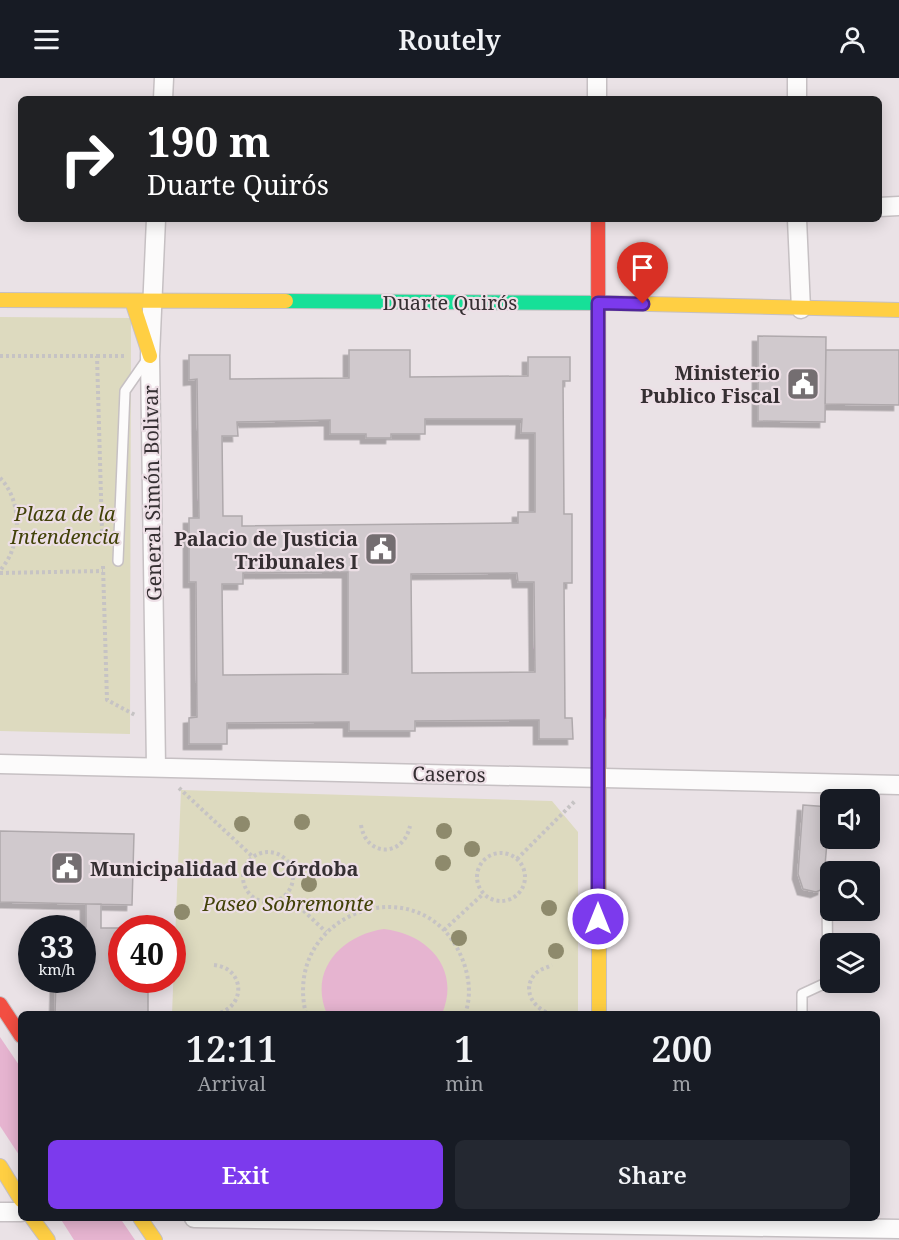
<!DOCTYPE html>
<meta charset="utf-8">
<style>
:root{--surface:#171b24;--page:#242831;--text:#f1f3f6;--muted:#9ea1a6;--accent:#7c3aed}
body{margin:0;font-family:"Noto Serif",serif;background:var(--page);color:var(--text);height:100vh;display:flex;flex-direction:column;font-size:22px;white-space:nowrap}
*{box-sizing:border-box;margin:0}
p{font-size:20px;color:var(--muted)}
.icon{flex:none;width:33px;height:33px;fill:none;stroke:currentColor;stroke-width:2;stroke-linecap:round;stroke-linejoin:round}
.map{position:relative;flex:1;overflow:hidden}
.side{position:absolute;left:18px;top:933px;width:862px;height:210px;display:flex;flex-direction:column;background:var(--surface);border-radius:9px;box-shadow:0 3px 15px #0003}
.side>*{flex:none}
.top-card{position:absolute;left:18px;top:18px;width:864px;height:126px;border-radius:9px;box-shadow:0 3px 15px #0003;background:#202124;color:#fff;overflow:hidden}
.tools{position:absolute;left:820px;top:711px;display:grid;gap:12px}
.tools a{display:grid;place-items:center;width:60px;height:60px;border-radius:9px;background:var(--surface);box-shadow:0 3px 15px #0003;font-size:30px}
.speed{position:absolute;left:18px;top:837px;display:flex;gap:12px;font-size:30px;font-weight:700;text-align:center}
.speed>*{display:grid;place-content:center;width:78px;height:78px;border-radius:50%;background:var(--surface);box-shadow:0 3px 15px #0003;line-height:1}
.speed small{font-size:15px;font-weight:400}
.speed .limit{border:9px solid #d22;background:#fff;color:#111}
.pin{position:absolute;display:grid;place-items:center;width:51px;height:51px;color:#fff;margin:-62px -26px;border-radius:50% 50% 50% 0;rotate:-45deg;box-shadow:0 0 6px #0007}
.pin .icon{rotate:45deg}
.me{position:absolute;width:66px;margin:-33px;rotate:0deg;stroke-linejoin:round;filter:drop-shadow(0 0 4px #0008)}
.turn{display:flex;align-items:center;gap:21px;height:126px;padding:0 30px;font-size:27px}
.turn .icon{width:78px;height:78px;stroke-width:2.5}
.turn b{display:block;font-size:42px;line-height:51px}
.eta{display:flex;justify-content:space-evenly;align-items:center;height:102px;text-align:center}
.eta b{font-size:36px;font-weight:600;line-height:42px}
.primary-button{display:flex;gap:12px;margin-top:auto;padding:12px 30px}
.primary-button a{flex:1;height:69px;border-radius:9px;background:var(--accent);color:#fff;font-size:24px;font-weight:600;line-height:69px;text-align:center}
.primary-button a+a{background:var(--page);color:var(--text)}
header{display:flex;justify-content:space-between;align-items:center;height:78px;padding:0 30px;background:var(--surface);font-size:27px;font-weight:600}
.map>svg:first-child{display:block}
</style>
<header><svg class="icon" aria-label="menu" viewBox="0 0 24 24"><path d="M4 6h16M4 12h16M4 18h16"/></svg>Routely<svg class="icon" aria-label="person" viewBox="0 0 24 24"><circle cx="12" cy="8" r="4"/><path d="M4 21q1-7 8-7t8 7"/></svg></header>
<div class="map">
<svg width="899" height="1162" viewBox="0 0 899 1162">
<defs>
<filter id="shadow"><feDropShadow dx="-5.5" dy="5.5" stdDeviation="0" flood-color="#0004"/></filter>
</defs>
<rect width="100%" height="100%" fill="#eae2e6"/>
<path fill="#dddabf" d="M0 239 131 240 130 656 0 653Z
M181 712 552 723 578 754V936H172Z"/>
<path fill="#e6b4d0" d="M384 851C428 856 461 891 442 936H327C308 892 342 857 384 851Z
M0 959 21 990V1080L0 1048Z
M60 1140H120L135 1162H74Z"/>
<path fill="#d0c9cd" stroke="#afa9ac" stroke-width="1.5" fill-rule="evenodd" filter="url(#shadow)" d="M758 258 826 259 825 344 758 343Z
M349 272H410V299L528 298V279H570V303H563L564 436H572V505H564L565 640H572L573 661H539V642L415 643V653H349V644L227 645V666H189V640L197 639 196 504H189V440H199L197 301 189 302V277H230V301L349 300ZM425 341H522L521 355H535V434H518V445L242 448V438H223L222 358H238L237 344 330 342V356H366V360H391V356H425ZM348 494V596L223 597 222 506H243V495ZM517 495 518 504H534L535 594 412 595 411 496Z
M826 272H899V327L825 326Z
M803 727 830 729 823 811 816 814 803 811 798 796Z
M0 753 134 756 132 827 0 824Z
M86 826H101V850H149H122V902H148V936H55L56 902H82V850H57V848L86 849Z"/>
<g fill="none" stroke-linecap="round" stroke-linejoin="round">
<g stroke="#c6c0c3" stroke-width="12">
<path id="lane" d="M118 483 125 313 148 280
M802 936V916L828 904 827 825"/>
</g>
<g stroke="#c6c0c3" stroke-width="21">
<path id="street" d="M597 0V21
M163 21 164 0
M797 21V0
M879 129 899 128
M156 141 150 278 156 689
M797 141 801 231
M0 686 899 707
M0 1134H21
M194 1140 899 1151"/>
</g>
<g stroke="#c6c0c3" stroke-width="16">
<path id="fast" d="M286 223 608 225"/>
</g>
<g stroke="#c6c0c3" stroke-width="16">
<path id="slow" d="M0 222 286 223
M132 223 150 278
M608 225 899 232
M599 638V936
M0 1088 21 1122
M32 1140 48 1162
M140 1140 155 1162"/>
</g>
<g stroke="#c6c0c3" stroke-width="16">
<path id="jam" d="M598 141 599 638
M0 926 21 958"/>
</g>
<path stroke="#c6c3c4" stroke-width="4" stroke-dasharray="3 3" stroke-linecap="butt" d="M0 278H97L102 453
M97 278H126
M0 400C18 418 21 450 12 472 10 480 4 487 0 493
M103 488 107 622 135 637
M0 495 103 493
M179 710 253 779
M361 747C366 779 403 780 410 748
M243 799a25 25 0 1 1 50 0a25 25 0 1 1-50 0Z
M477 799a24 24 0 1 1 48 0a24 24 0 1 1-48 0Z
M517 781 576 722
M286 816 326 854
M444 852 483 816
M214 887C245 890 247 929 216 936
M306 936C281 834 421 786 461 878 469 896 472 917 465 936
M552 936C534 932 521 912 535 896 540 891 546 890 552 887"/>
<use href="#lane" stroke="#fcfbfb" stroke-width="9"/>
<use href="#street" stroke="#fcfbfb" stroke-width="18"/>
<use href="#fast" stroke="#16e098" stroke-width="14"/>
<use href="#slow" stroke="#ffcf43" stroke-width="14"/>
<use href="#jam" stroke="#f24e42" stroke-width="14"/>
</g>
<g fill="#8e8a6c">
<circle cx="302" cy="744" r="8"/>
<circle cx="242" cy="746" r="8"/>
<circle cx="444" cy="753" r="8"/>
<circle cx="472" cy="771" r="8"/>
<circle cx="443" cy="785" r="8"/>
<circle cx="309" cy="806" r="8"/>
<circle cx="549" cy="830" r="8"/>
<circle cx="182" cy="834" r="8"/>
<circle cx="459" cy="860" r="8"/>
<circle cx="556" cy="873" r="8"/>
</g>
<g fill="none" stroke-linecap="round" stroke-linejoin="round">
<g stroke="#51269a" stroke-width="15">
<path id="route" d="M598 841V225L643 226"/>
</g>
<use href="#route" stroke="#7c3aed" stroke-width="10"/>
</g>
<defs>
<g id="civic-square" transform="scale(1.725)"><rect x="-9" y="-9" width="18" height="18" rx="4" fill="#746e71" stroke="#eddfe6"/><path d="M-.6-6.5H3V-4.5H.6V-3L4-1V1h2V6H-6V1h2V-1L-.6-3ZM-1.2 2.5V6h2.4V2.5Z" fill="#fff"/></g>
</defs>
<g fill-rule="evenodd">
<use href="#civic-square" x="803" y="306"/>
<use href="#civic-square" x="381" y="471"/>
<use href="#civic-square" x="67" y="790"/>
</g>
<g text-anchor="middle" dominant-baseline="central" stroke-width="4.5" stroke-linejoin="round" paint-order="stroke">
<g font-size="20" fill="#352f32" stroke="#eddfe6">
<text x="450" y="224">Duarte Quirós</text>
<text transform="translate(152 415) rotate(-91)">General Simón Bolivar</text>
<text transform="translate(449 696) rotate(1)">Caseros</text>
</g>
<g font-size="20" font-weight="bold" fill="#352f32" stroke="#eddfe6" text-anchor="end">
<text x="780" y="294">Ministerio<tspan x="780" dy="23">Publico Fiscal</tspan></text>
<text x="358" y="460">Palacio de Justicia<tspan x="358" dy="23">Tribunales I</tspan></text>
<text x="90" y="790" text-anchor="start">Municipalidad de Córdoba</text>
</g>
<g font-size="20" font-style="italic" fill="#424208" stroke="#eddfe6">
<text x="65" y="435">Plaza de la<tspan x="65" dy="23">Intendencia</tspan></text>
<text x="288" y="825">Paseo Sobremonte</text>
</g>
</g>
</svg>
<div class="tools">
<a><svg class="icon" aria-label="sound" viewBox="0 0 24 24"><path d="M4 9h4l5-4v14l-5-4H4zM17 9q2 3 0 6"/></svg></a>
<a><svg class="icon" aria-label="search" viewBox="0 0 24 24"><circle cx="10" cy="10" r="6"/><path d="M15 15l6 6"/></svg></a>
<a><svg class="icon" aria-label="layers" viewBox="0 0 24 24"><path d="M12 4l9 5-9 5-9-5zM3 14l9 5 9-5"/></svg></a>
</div>
<div class="speed"><div>33<small>km/h</small></div><div class="limit">40</div></div>
<div class="pin" style="left:643px;top:226px;background:#d93025"><svg class="icon" aria-label="arrive" viewBox="0 0 24 24"><path d="M6 21V4h12l-3 4 3 4H6"/></svg></div>
<svg class="me" style="left:598px;top:841px" viewBox="-20 -20 40 40"><circle r="17" fill="#7c3aed" stroke="#fff" stroke-width="3"/><path d="M0-11L8 9 0 5-8 9z" fill="#fff"/></svg>
<div class="top-card">
<div class="turn"><svg class="icon" aria-label="right" viewBox="0 0 24 24"><path d="M7 20v-9h11M14 6l5 5-5 5"/></svg><div><b>190 m</b>Duarte Quirós</div></div>
</div>
<section class="side">
<div class="eta">
<div><b>12:11</b><p>Arrival</p></div>
<div><b>1</b><p>min</p></div>
<div><b>200</b><p>m</p></div>
</div>
<div class="primary-button"><a>Exit</a><a>Share</a></div>
</section>
</div>
